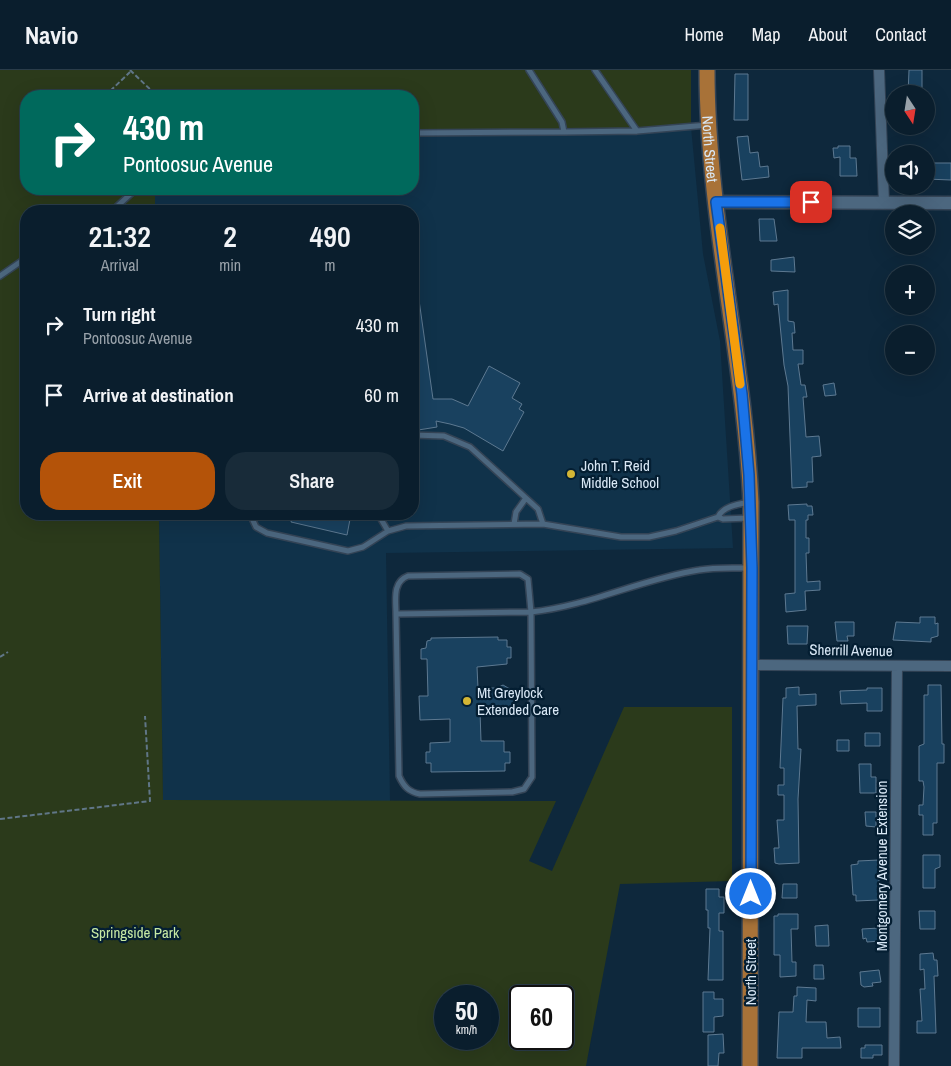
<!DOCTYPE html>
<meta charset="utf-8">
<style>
:root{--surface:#0a1e2d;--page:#182b39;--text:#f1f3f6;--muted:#99a2aa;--line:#2a3c49;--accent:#b45309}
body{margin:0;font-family:"Archivo Narrow",sans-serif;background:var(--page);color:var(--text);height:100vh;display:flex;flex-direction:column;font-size:19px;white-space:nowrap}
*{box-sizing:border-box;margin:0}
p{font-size:16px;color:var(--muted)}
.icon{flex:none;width:28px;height:28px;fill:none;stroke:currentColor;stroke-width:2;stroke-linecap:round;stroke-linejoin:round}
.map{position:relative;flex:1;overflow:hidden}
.sheet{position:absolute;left:20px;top:135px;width:399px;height:315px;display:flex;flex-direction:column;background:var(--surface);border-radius:20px;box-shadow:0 5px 20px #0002,0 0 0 1px var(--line)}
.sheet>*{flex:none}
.guide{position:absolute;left:20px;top:20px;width:399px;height:105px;border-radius:20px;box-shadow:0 5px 20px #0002,0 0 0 1px var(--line);background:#00695c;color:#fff;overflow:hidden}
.needle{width:32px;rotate:168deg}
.tools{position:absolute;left:885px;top:15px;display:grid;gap:10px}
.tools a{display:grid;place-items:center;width:50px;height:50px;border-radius:50%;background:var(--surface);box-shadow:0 5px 20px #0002,0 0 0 1px var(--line);font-size:25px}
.speed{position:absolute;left:434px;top:915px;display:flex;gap:10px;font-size:25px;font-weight:700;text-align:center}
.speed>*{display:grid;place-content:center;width:65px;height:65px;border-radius:50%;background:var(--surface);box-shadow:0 5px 20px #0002,0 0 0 1px var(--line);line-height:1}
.speed small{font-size:12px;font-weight:400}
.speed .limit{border:2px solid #111;border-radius:8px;background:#fff;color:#111}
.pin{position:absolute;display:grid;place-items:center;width:42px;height:42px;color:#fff;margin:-21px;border-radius:10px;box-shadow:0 2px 8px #0006}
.me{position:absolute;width:55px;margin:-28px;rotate:0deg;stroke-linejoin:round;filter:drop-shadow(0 0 4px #0008)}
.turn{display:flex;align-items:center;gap:18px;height:105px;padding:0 20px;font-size:22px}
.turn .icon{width:65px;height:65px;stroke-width:2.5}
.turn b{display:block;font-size:35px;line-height:42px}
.eta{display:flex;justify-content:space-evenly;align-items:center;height:85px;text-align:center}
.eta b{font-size:30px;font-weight:600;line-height:35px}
.primary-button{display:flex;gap:10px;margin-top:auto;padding:10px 20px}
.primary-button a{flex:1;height:58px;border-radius:20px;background:var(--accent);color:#fff;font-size:20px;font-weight:600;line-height:58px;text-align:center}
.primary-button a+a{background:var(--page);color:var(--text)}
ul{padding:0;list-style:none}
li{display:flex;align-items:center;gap:15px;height:70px;padding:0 20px}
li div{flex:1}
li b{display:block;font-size:19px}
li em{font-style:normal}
header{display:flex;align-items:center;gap:30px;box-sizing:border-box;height:70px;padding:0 25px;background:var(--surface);border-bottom:1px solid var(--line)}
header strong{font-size:24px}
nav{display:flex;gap:28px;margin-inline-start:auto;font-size:18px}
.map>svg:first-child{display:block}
</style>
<header>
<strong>Navio</strong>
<nav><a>Home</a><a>Map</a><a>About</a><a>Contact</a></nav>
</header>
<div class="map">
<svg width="951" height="996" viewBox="0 0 951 996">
<rect width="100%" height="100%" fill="#0e283c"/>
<path fill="#10324a" d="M691 57 703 184 720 271 733 478 386 483 390 731 163 730 159 444H412V141H155V119H412L413 67Z"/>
<path fill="#2b3a1b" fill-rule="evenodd" d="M0 0H691V57L676 58 413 67 412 26H26V119H155V141H26V444H159L163 730 556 731 529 791 552 801 624 637H732V811L620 814 586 996H0ZM445 926H488V969H445ZM520 926H562V969H520Z"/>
<path fill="#19415f" stroke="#5d7991" d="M909 0H922V24H908Z
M735 4H748V50H734Z
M748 66 750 83 758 82 760 97 768 96 769 107 742 110 737 67Z
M838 76H850V88H856L857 106H840V87L834 88 833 78H838Z
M926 93H951V110L926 109Z
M759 149H774L777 171H760Z
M794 187 795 202 771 201V190Z
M788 220V251L794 252 795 263H792L793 280H803V294H798L801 315H805L807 327H803L806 367 819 366 821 386 812 387 813 412H807V417L792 418 788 316 784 295 778 234 774 235 773 222Z
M412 223H418L433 329H452L468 336 489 296 520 313 512 328 522 334 519 339 524 342 503 381 464 358 450 354 436 351 437 357 412 361Z
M834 313 836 325 825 326 823 315Z
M807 434V436H812L813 445H808V450H806V468H809V483H806L807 512 820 511V520L805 521 806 540 786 542 785 524 795 523V450H789L788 435Z
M293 444H351L347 465 291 452Z
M920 547H935V554L938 553V566L931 568V572L893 570 896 552 920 553Z
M835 552H854V566H847L848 571H837Z
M787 556H808L807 574H788Z
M498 567V570H507V577H511V588H507V594L477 597 478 618H497L503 615 515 622V636L503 643 480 641 481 671H504V682H510V693H505V701L431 702V693H426V682H430V673L450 672V649L420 650 419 626H428L427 589H421V579L426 578 427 571 431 570V568Z
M928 615H941L942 674H944V693H937V753H933V765H923V745H919V735H923L924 717 923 711H919V676L924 674V625H928Z
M799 617V625L816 624V635L797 636 798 679H801L798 729 799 793 779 794 775 793 774 778H779L777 750H784V725H778V715H784V698H780L783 628H786V618Z
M867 618H882V641H867V633L841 634 840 621 867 620Z
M865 663H880V676H865Z
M837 670H849V681H837Z
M859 694H871V707H876V723H860Z
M865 742H876V757L866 756Z
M923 785H940V797L935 799V818H923Z
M879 790V830L856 831V825H853L851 795 858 794V791Z
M783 814H797V828H782Z
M706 819H719V827H724V843H719V861H723V910H708L710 858H708V840H706Z
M919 841H935V859H920Z
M778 844H798V859H791L792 892H796V906L780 907V885H774V846H778Z
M828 855 829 876H816L815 856Z
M879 858 880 871 867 872 866 868 863 869 862 859Z
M933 883 934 890H937L938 906H934L936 963H917V951H922L920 919H925L924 899 920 900V884Z
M814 895H823L824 909H814Z
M879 900 881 912 872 913 873 916 864 917 861 915 860 902Z
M797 917 816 918V931L807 930 806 952H826L827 968 840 967 841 978H802V988H777L779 942H793L794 926H797Z
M703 922H714V929H723V946L714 947V962H703Z
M858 938H880V957H858Z
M723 964 724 983H719L718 996H708V965Z
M865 975H882V985H873V988H861V978H865Z"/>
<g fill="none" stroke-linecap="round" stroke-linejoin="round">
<g stroke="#344456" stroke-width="8">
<path id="service" d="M595 0 637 61
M564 62 637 61 708 55
M412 63 564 62 562 52 529 0
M112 141 136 119
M0 206 26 188
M412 365 444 366 470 377 538 439 543 454
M250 444 256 457 267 463 348 481 363 477 388 461 406 456 543 454 621 467H649L676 461 718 447C723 436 739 434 750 432
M378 444 388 461
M718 447 723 449 749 448
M514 454 516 442 526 428
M396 544C396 530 392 512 408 506L520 504 528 509 531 542 396 544 399 706C404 717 409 722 420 724L512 722 524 719 532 707 531 542C589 536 641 509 699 500 715 497 732 498 749 498"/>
</g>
<g stroke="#344456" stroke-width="12">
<path id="minor" d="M879 0 884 133
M751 595 951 596
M894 996 897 596"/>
</g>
<g stroke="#344456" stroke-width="15">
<path id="tertiary" d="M716 132 951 133"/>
</g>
<g stroke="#344456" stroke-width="18">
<g id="primary">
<path id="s1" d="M707 0C707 145 744 287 751 432L750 996"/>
</g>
</g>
<path stroke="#607687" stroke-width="2" stroke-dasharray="5 2.5" stroke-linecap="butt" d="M130 0 157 26
M105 26 130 2
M0 587 8 582
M0 749 150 731 145 646"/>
<use href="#service" stroke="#4c677f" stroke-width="5"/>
<use href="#minor" stroke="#4c677f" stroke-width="10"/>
<use href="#tertiary" stroke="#4c677f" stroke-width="12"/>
<use href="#primary" stroke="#a87238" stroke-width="15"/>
</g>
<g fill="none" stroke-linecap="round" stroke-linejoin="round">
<g stroke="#114b97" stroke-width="12">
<path id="route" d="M751 824 752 498 749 405 742 324 716 132H811"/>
</g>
<use href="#route" stroke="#1a73e8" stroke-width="9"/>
<path stroke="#f59e0b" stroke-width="9" d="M720 158 740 314"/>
</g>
<g fill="#d4b635" stroke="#041e32" stroke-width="2">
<circle cx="571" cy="404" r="5"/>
<circle cx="467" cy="631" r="5"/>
</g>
<g text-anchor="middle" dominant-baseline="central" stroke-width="4.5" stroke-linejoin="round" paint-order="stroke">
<g font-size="15" fill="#d9e8f6" stroke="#041e32">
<text stroke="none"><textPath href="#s1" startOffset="79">North Street</textPath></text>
<text transform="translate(851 580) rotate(1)">Sherrill Avenue</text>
<text transform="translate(881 796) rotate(-90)">Montgomery Avenue Extension</text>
<text transform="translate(750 902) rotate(-90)">North Street</text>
</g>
<g font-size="15" fill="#d9e8f6" stroke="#041e32" text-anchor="start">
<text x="581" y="395">John T. Reid<tspan x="581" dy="17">Middle School</tspan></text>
<text x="477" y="622">Mt Greylock<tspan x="477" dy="17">Extended Care</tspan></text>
</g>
<g font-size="15" fill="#c7e9a4" stroke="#041e32">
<text x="135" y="862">Springside Park</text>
</g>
</g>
</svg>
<div class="tools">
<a><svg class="needle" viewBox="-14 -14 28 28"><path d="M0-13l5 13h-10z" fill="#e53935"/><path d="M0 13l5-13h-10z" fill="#99a2aa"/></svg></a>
<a><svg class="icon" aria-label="sound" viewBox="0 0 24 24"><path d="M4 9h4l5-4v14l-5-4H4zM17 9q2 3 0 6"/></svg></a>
<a><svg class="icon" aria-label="layers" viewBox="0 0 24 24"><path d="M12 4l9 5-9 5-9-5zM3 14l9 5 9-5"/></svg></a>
<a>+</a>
<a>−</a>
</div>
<div class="speed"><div>50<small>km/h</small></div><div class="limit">60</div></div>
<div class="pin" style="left:811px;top:132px;background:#d93025"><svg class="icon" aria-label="arrive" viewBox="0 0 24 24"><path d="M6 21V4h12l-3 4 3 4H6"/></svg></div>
<svg class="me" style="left:751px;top:824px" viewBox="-20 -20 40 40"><circle r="17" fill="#1a73e8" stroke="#fff" stroke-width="3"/><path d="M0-11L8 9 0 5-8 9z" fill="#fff"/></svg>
<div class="guide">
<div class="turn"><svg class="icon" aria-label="right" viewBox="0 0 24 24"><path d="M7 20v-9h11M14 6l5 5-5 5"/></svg><div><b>430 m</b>Pontoosuc Avenue</div></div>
</div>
<section class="sheet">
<div class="eta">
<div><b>21:32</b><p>Arrival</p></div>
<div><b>2</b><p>min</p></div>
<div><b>490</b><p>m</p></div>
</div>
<ul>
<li><svg class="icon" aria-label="right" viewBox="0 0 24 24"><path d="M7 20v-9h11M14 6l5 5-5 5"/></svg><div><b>Turn right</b><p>Pontoosuc Avenue</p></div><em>430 m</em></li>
<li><svg class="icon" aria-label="arrive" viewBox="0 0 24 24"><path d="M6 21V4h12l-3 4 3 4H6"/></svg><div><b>Arrive at destination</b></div><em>60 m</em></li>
</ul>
<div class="primary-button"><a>Exit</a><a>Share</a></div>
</section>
</div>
